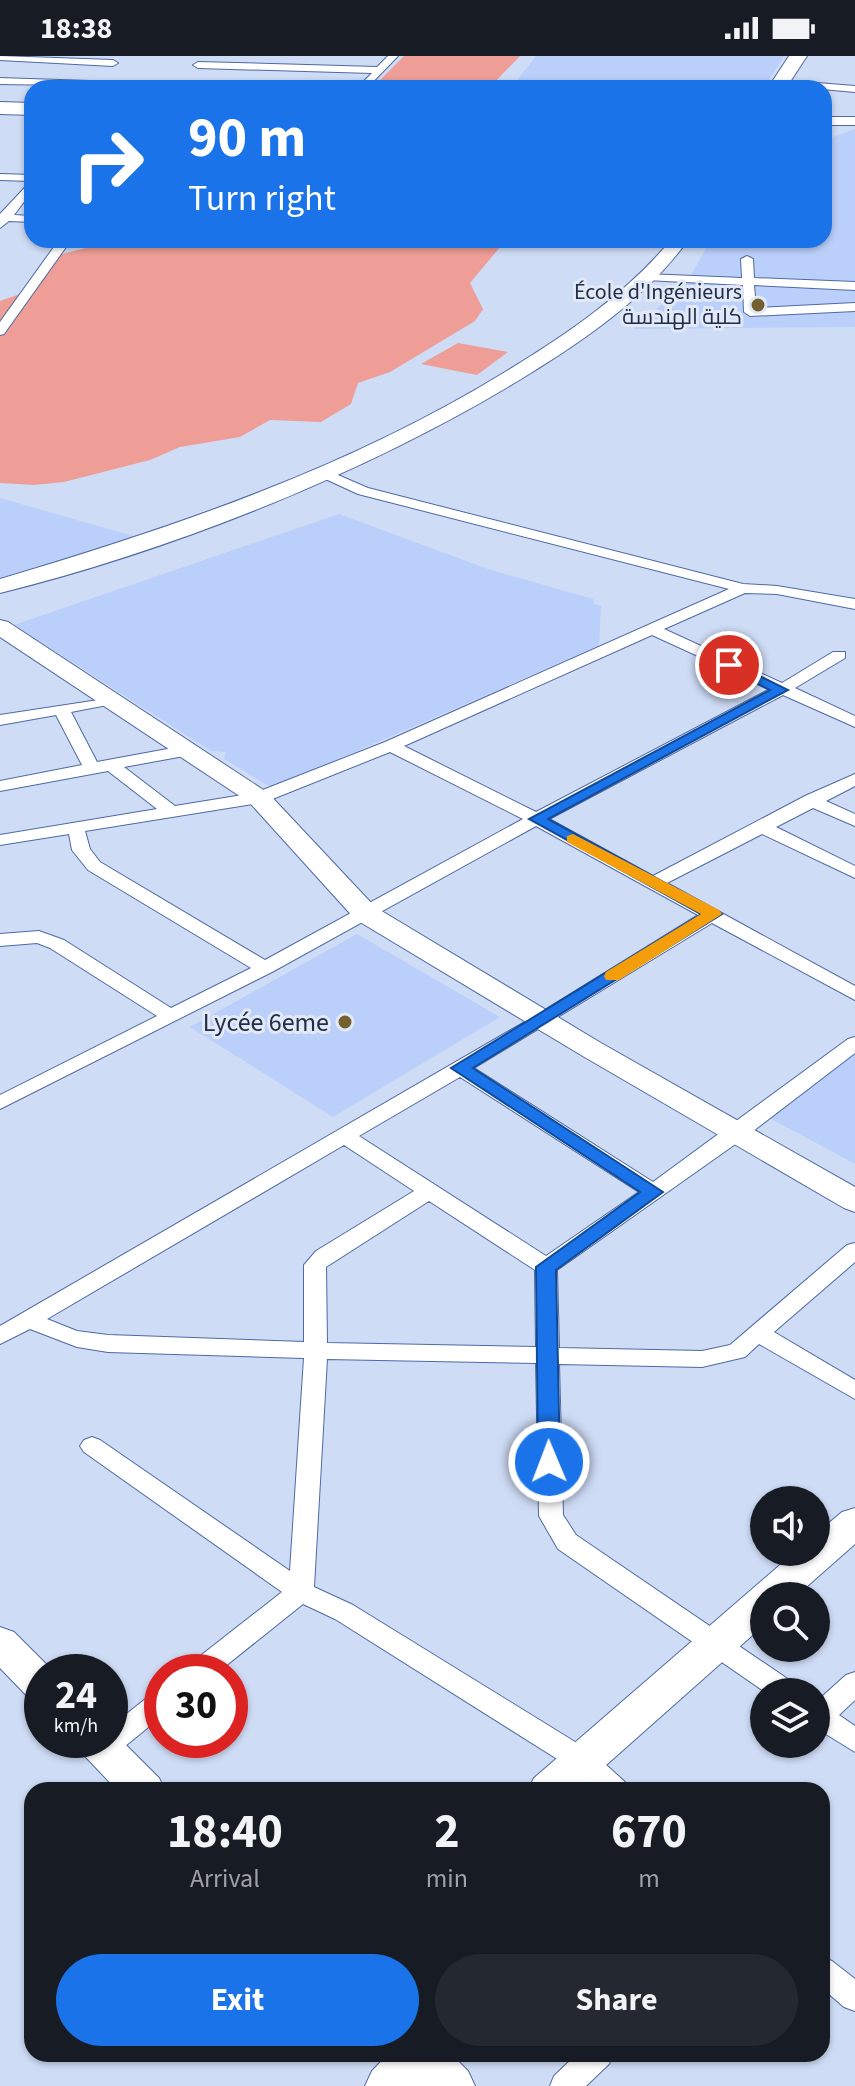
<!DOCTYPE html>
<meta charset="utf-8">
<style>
:root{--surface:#171b24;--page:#242831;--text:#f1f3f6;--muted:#9ea1a6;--accent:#1a73e8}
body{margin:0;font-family:"Source Sans 3",Cairo,sans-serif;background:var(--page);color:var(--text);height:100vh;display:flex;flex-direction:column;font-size:30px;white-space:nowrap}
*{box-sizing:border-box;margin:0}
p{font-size:26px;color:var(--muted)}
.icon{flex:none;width:44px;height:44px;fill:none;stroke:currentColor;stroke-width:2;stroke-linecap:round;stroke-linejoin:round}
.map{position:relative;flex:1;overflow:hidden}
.sheet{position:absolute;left:24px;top:1726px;width:806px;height:280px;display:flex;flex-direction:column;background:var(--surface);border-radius:24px;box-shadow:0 2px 6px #0004}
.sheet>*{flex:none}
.hud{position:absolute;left:24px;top:24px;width:808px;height:168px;border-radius:24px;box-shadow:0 2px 6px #0004;background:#1a73e8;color:#fff;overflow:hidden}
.controls{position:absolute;left:750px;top:1430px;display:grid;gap:16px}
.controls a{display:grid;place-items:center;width:80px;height:80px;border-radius:50%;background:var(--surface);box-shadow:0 2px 6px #0004;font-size:40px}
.speed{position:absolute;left:24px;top:1598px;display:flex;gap:16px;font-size:40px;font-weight:700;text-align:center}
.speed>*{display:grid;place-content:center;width:104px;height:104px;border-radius:50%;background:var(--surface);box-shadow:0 2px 6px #0004;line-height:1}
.speed small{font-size:20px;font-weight:400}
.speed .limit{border:12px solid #d22;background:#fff;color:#111}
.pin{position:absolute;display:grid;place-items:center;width:68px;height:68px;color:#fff;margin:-34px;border:4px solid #fff;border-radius:50%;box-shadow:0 2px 8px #0007}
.me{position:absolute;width:88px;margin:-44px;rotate:359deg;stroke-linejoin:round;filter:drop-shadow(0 0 6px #0008)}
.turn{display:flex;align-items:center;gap:28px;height:168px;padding:0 32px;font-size:36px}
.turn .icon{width:104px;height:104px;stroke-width:2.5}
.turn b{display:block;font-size:56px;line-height:68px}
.eta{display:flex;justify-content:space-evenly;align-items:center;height:136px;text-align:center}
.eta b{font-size:48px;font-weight:700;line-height:56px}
.cta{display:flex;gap:16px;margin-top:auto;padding:16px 32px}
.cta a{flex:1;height:92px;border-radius:48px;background:var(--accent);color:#fff;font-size:32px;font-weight:700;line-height:92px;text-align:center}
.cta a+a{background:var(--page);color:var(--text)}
.status{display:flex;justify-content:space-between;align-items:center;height:56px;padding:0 40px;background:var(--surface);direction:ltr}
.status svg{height:22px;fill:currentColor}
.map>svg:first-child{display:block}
</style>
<div class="status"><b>18:38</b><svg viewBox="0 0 49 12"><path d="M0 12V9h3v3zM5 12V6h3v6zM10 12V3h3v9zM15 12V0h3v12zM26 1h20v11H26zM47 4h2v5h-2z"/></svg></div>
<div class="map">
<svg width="855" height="2030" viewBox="0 0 855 2030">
<rect width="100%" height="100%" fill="#cfdcf6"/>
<path fill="#bbcffb" d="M536 0H784L764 32H511Z
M855 73V271L634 273 687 226 711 184H824V84Z
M0 442 140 482 0 523Z
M339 458 488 513 593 543 594 548 601 550 599 590 272 732 224 703 226 696 211 695 14 569Z
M357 878 500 961 333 1061 190 971Z
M855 992V1108L766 1060Z"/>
<path fill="#ee9e96" d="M404 0H520L489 32H372Z
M118 184H506L470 227 483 253 475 265 390 316 358 327 351 348 321 366 270 364 240 381 180 391 150 404 64 426 34 429 0 427V245L26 236 58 199Z
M458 287 508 296 477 319 421 308Z"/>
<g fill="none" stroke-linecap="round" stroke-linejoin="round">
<g stroke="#4f69a4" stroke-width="2">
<path id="street" d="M0 0 113 4 118 7 113 10 0 4Z
M388 0H398L367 32H357L372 17 198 12 193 9 198 6 377 11Z
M0 22 179 28 184 31 0 28Z
M780 24 855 30V36L777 29Z
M0 118 32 119V135L14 159 32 160V166L9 165 0 172V158L31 125 0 124Z
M59 184H71L4 278 0 279V266Z
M747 200 753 203 754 222 855 226V234L754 229 756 252 855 247V255L750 260 744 256 743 229 646 224 640 221 646 218 742 222 741 203Z
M324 413 368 432 743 528 777 530 855 543V553L777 538 745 537 664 573 782 627 833 596H845V602L795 632 855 660V671L783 639 549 763 653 820 805 740 855 718V730L826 745 855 758V770L813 752 776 771 855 810V822L762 778 667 827 855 930V944L712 867 474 1012 653 1126 848 983 855 981V997L744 1082 557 1214 559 1292 702 1295 730 1289 847 1189 855 1187V1206L774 1276 855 1324V1343L759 1288 745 1301 702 1311 559 1308 563 1459 576 1479 795 1628 799 1636H765L558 1493 539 1460 536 1307 327 1303 314 1531 353 1549 593 1697 625 1726 629 1734H596L573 1713 335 1563 303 1548 218 1616H186L190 1608 282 1536 84 1396 80 1390 84 1384 92 1381 100 1384 290 1515 304 1302 108 1296 77 1291 30 1273 0 1288V1270L535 960 698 859 536 770 272 916 0 1053V1039L157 960 50 892 37 887 0 890V878L39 875 64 884 171 952 251 912 88 814 72 794 69 778 0 789V779L157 753 108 715 0 735V725L82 709 56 659 0 669V659L118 641V647L71 656 97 706 189 689 195 690 197 694 195 698 124 711 175 750 255 737 385 686 729 533 358 438 319 420 317 417ZM652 579 770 633 536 756 404 690ZM390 696 523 763 265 904 100 806 90 793 85 775 265 746ZM460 1021 639 1136 546 1200 359 1080ZM344 1089 414 1135 316 1195 304 1209V1286L108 1279 77 1275 47 1263ZM429 1145 535 1214 536 1291 327 1287 326 1211Z
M855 1616V1644L839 1659 855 1670V1696L816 1672V1646L846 1619Z
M162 1634V1660L113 1700 103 1703 93 1700 89 1692 93 1684H110V1671L153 1637Z
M822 1901 832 1905 855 1923V1955L844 1951 822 1932Z
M577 1998H613L609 2008 586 2030H550L554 2020Z"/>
</g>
<g stroke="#4f69a4" stroke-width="2">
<path id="secondary" d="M824 61H855V69H824Z
M671 184H688C647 241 586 283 526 320 371 415 177 493 0 537V523C175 471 349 412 505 316 566 279 625 239 671 184Z
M0 564 8 566 268 737 375 851 601 987 855 1131V1156L844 1152 581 999 355 863 250 747 0 581Z
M855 1452V1488L796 1540H764V1569L578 1734H528L534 1722 795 1496H816V1478L842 1456Z
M0 1571 14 1576 54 1616H42V1646L28 1641 0 1612Z
M110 1673 159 1722 165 1734H117L81 1696 75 1684H110Z
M388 1998H451L468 2015 475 2030H365L372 2015Z"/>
</g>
<g stroke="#4f69a4" stroke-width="2">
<path id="highway" d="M789 0H807L786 32H768Z
M0 46 32 47V59L0 58Z"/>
</g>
<use href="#street" fill="#fff" fill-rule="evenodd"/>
<use href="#secondary" fill="#fff" fill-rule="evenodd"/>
<use href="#highway" fill="#fff" fill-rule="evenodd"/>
</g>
<path fill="#1a73e8" stroke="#114b97" stroke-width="2" d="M729 605 788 634 548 763 722 858 473 1012 663 1136 556 1214 560 1406 557 1412H542L538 1406 536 1211 640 1136 451 1012 701 858 529 763 770 634 724 612V606Z"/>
<path fill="#f59e0b" d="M573 778 719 854 722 858 619 924H606L604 920 606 916 701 858 567 786V780Z"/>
<g fill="#745f2e" stroke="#e2e9f6" stroke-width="3">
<circle cx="758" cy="249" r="8"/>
<circle cx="345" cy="966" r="8"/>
</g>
<g text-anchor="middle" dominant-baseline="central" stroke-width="6" stroke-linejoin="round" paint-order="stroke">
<g font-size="22" fill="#222d47" stroke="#e2e9f6" text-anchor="end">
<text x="742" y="236">École d'Ingénieurs<tspan x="742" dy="25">كلية الهندسة</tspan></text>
</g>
<g font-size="26" fill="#222d47" stroke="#e2e9f6" text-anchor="end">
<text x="329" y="966">Lycée 6eme</text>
</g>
</g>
</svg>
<div class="controls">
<a><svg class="icon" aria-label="sound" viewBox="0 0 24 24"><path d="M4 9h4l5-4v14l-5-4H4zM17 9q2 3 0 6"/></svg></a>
<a><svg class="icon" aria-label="search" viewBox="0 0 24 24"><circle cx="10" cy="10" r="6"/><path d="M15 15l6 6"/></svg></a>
<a><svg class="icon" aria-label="layers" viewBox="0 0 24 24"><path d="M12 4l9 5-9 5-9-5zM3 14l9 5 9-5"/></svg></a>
</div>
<div class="speed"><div>24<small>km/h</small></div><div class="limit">30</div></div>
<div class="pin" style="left:729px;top:609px;background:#d93025"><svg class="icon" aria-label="arrive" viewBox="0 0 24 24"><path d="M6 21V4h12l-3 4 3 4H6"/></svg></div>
<svg class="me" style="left:549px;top:1406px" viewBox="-20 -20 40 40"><circle r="17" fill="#1a73e8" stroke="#fff" stroke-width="3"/><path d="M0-11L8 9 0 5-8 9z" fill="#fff"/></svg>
<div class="hud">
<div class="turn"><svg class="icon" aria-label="right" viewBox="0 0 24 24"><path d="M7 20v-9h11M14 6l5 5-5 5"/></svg><div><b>90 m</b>Turn right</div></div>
</div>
<section class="sheet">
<div class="eta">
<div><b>18:40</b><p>Arrival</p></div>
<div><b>2</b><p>min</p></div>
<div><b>670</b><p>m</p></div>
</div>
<div class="cta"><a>Exit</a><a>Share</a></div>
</section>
</div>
